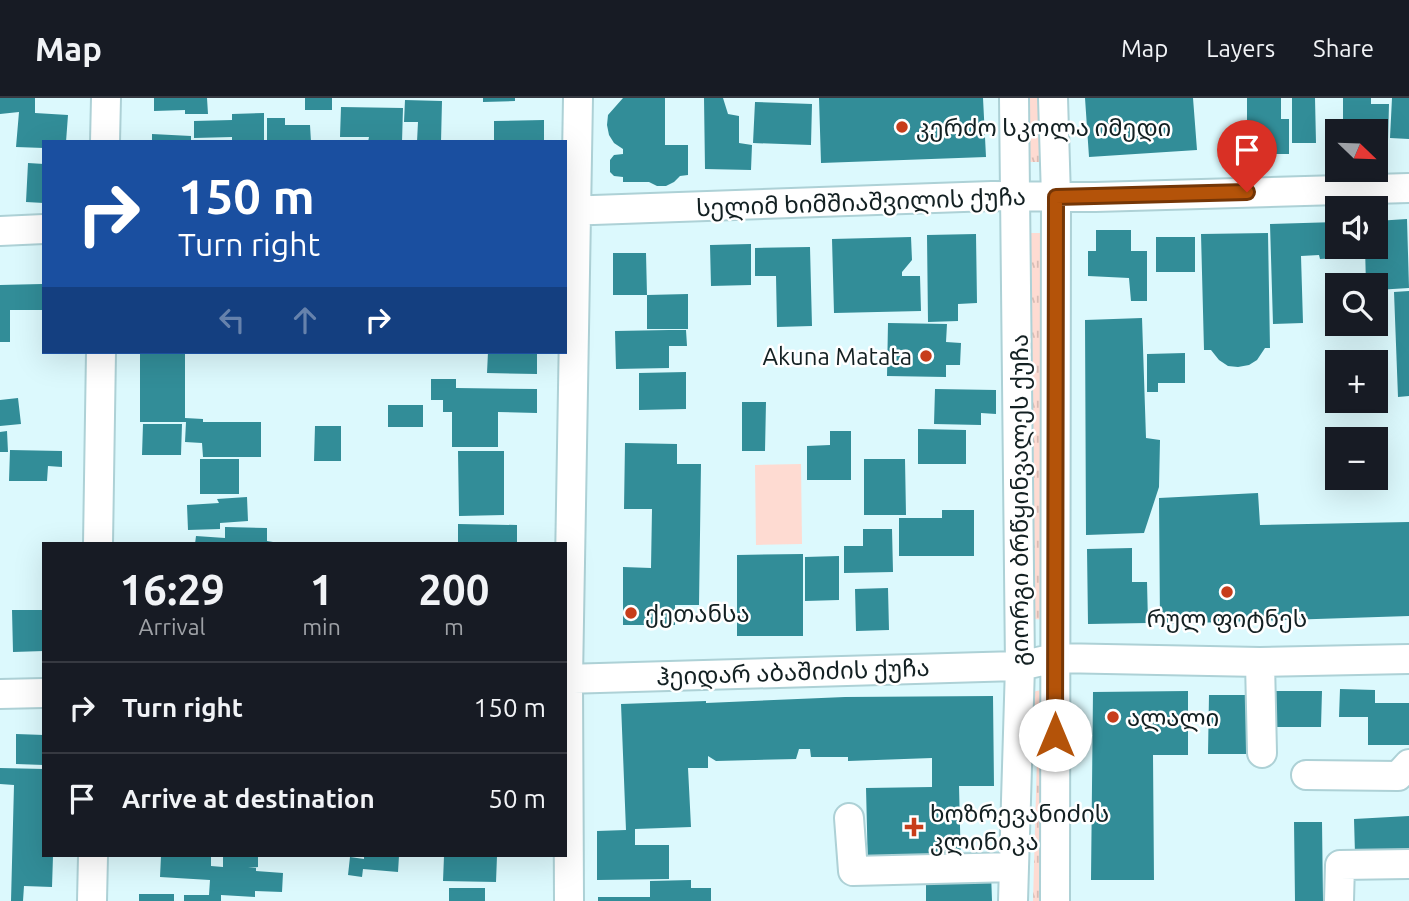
<!DOCTYPE html>
<meta charset="utf-8">
<style>
:root{--surface:#171b24;--page:#20242c;--text:#f1f3f6;--muted:#9ea1a6;--line:#363941}
body{margin:0;font-family:Ubuntu,"Noto Sans Georgian",sans-serif;background:var(--page);color:var(--text);height:100vh;display:flex;flex-direction:column;font-size:26px;white-space:nowrap}
*{box-sizing:border-box;margin:0}
p{font-size:23px;color:var(--muted)}
.icon{flex:none;width:38px;height:38px;fill:none;stroke:currentColor;stroke-width:2;stroke-linecap:round;stroke-linejoin:round}
.map{position:relative;flex:1;overflow:hidden}
.panel{position:absolute;left:42px;top:444px;width:525px;height:315px;display:flex;flex-direction:column;background:var(--surface);border-radius:0px;box-shadow:0 7px 28px #0002}
.panel>*{flex:none}
.hud{position:absolute;left:42px;top:42px;width:525px;height:214px;border-radius:0px;box-shadow:0 7px 28px #0002;background:#1a4fa0;color:#fff;overflow:hidden}
.needle{width:46px;rotate:113deg}
.fabs{position:absolute;left:1325px;top:21px;display:grid;gap:14px}
.fabs a{display:grid;place-items:center;width:63px;height:63px;border-radius:0px;background:var(--surface);box-shadow:0 7px 28px #0002;font-size:35px}
.pin{position:absolute;display:grid;place-items:center;width:60px;height:60px;color:#fff;margin:-72px -30px;border-radius:50% 50% 50% 0;rotate:-45deg;box-shadow:0 0 7px #0007}
.pin .icon{rotate:45deg}
.me{position:absolute;width:77px;margin:-38px;rotate:0deg;stroke-linejoin:round;filter:drop-shadow(0 0 5px #0008)}
.turn{display:flex;align-items:center;gap:24px;height:147px;padding:0 21px;font-size:32px}
.turn .icon{width:91px;height:91px;stroke-width:2.5}
.turn b{display:block;font-size:49px;line-height:60px}
.lanes{display:flex;align-items:center;height:66px;padding:0 21px;background:#0003;justify-content:center;gap:35px;direction:ltr}
.lanes .off{opacity:.35}
.eta{display:flex;justify-content:space-evenly;align-items:center;height:119px;text-align:center}
.eta b{font-size:42px;font-weight:700;line-height:49px}
ul{padding:0;list-style:none}
li{display:flex;align-items:center;gap:21px;height:91px;padding:0 21px;border-top:2px solid var(--line)}
li div{flex:1}
li b{display:block;font-size:26px}
li em{font-style:normal}
header{display:flex;align-items:center;gap:42px;box-sizing:border-box;height:98px;padding:0 35px;background:var(--surface);border-bottom:2px solid var(--line)}
header strong{font-size:33px}
nav{display:flex;gap:38px;margin-inline-start:auto;font-size:24px}
.map>svg:first-child{display:block}
</style>
<header>
<strong>Map</strong>
<nav><a>Map</a><a>Layers</a><a>Share</a></nav>
</header>
<div class="map">
<svg width="1409" height="803" viewBox="0 0 1409 803">
<defs>
<pattern id="grass-tufts" width="24" height="20" patternUnits="userSpaceOnUse" patternTransform="scale(1.75)"><rect width="24" height="20" fill="#fedbd2"/><path d="M3 7l-1-3M5 7V3M7 7l1-3M15 17l-1-3M17 17v-4M19 17l1-3" fill="none" stroke="#d9bcb4"/></pattern>
</defs>
<rect width="100%" height="100%" fill="#dcf9fd"/>
<path fill="url(#grass-tufts)" d="M1022 0H1048L1044 64H1029L1023 58Z
M1030 135H1044L1046 522 1034 521 1029 515 1026 143Z
M1041 592 1050 598 1048 803H1033L1038 623 1031 615 1032 594Z"/>
<path fill="#fedbd2" d="M801 366 802 446 756 447 755 367Z"/>
<path fill="#328d98" d="M0 0H35V15L68 17 66 44H44V50L16 49 19 14 0 16Z
M154 0H207L208 16H185V12L154 13Z
M305 0H332V12H305Z
M483 0H515V3L483 4Z
M623 0H665V47H688V77L680 78 674 84 666 88H657L649 84H623V79L614 78 610 74V62L614 57 623 56V51L614 45 609 37 607 27 608 17Z
M704 0H723L728 16 739 18V45L752 47 751 72 705 71Z
M819 0H983L986 59 821 65Z
M1085 0H1193L1197 52 1089 59Z
M1247 0H1281V21H1289V56H1247Z
M1292 0H1315L1316 45H1292Z
M1343 0H1371V6H1389L1388 43H1376V33H1343Z
M1392 0H1409V41L1390 40Z
M405 2 442 3 441 44H417L418 24H404Z
M755 4 812 6 811 47 753 45Z
M341 9 403 10 402 44H368L369 39H340Z
M264 15V44H232V39L194 40V23L232 22V16Z
M267 20H285V27H310L311 44H267Z
M544 22V44H494V23Z
M152 36 191 38V44H152Z
M28 65 44 66V105L26 104Z
M1407 121 1409 190 1376 192V187H1366L1365 149H1376V123Z
M1337 124V149H1356V159L1320 161 1319 157 1301 158 1303 225 1273 226 1270 126Z
M1096 132H1131V153H1147V203H1131L1129 180 1088 178V153H1096Z
M1268 135 1270 250H1265L1257 262 1249 267 1238 269 1228 268 1219 262 1211 252H1204L1201 136Z
M976 136 977 205 958 206V223L928 224 927 137Z
M911 139 912 162 902 174V178H920L921 213 834 215 832 141Z
M1156 139H1195V174H1156Z
M751 146V187L711 188 710 147Z
M810 149 812 228 777 229 776 178H755V150Z
M613 155H646L647 197 688 196V231H647V197H613Z
M42 186V212H10V244H0V187Z
M1409 193V298L1398 299 1394 194Z
M1142 220 1146 340 1160 342 1159 389 1144 435 1086 437 1085 222Z
M888 225 947 226 946 244 961 245 960 267H946V279L887 278Z
M669 232H686L687 248H669V270L616 271 615 233Z
M140 254H185V320L203 321V324H261V359H203L202 345 185 344 186 324H140Z
M488 254H537V276L487 275Z
M1185 255V285H1158V294H1147V256Z
M686 274V311L639 312V275Z
M431 281H456V290L537 291V315L498 314V349H452V314H443V302H431Z
M935 291 996 292V316L981 315V327L934 326Z
M18 300 21 326 0 328V302Z
M742 304H766L765 353H742Z
M388 307H423V329H388Z
M143 326H182L181 357H142Z
M315 328H341V363H314Z
M918 331 966 332V366H918Z
M7 333 8 354H0V334Z
M830 333H851V382H807V348L830 347Z
M625 345 677 346V366H701L699 507H675V527H623V469L651 470 652 411H624Z
M10 352 62 353V369L48 368 47 383H9Z
M458 353H504V417L459 418Z
M200 361H239V396H200Z
M864 361H905L906 417H864Z
M1258 395 1260 427 1409 424V518L1160 526 1159 400Z
M247 399 248 423 220 425V431L188 432 187 407 219 405 217 401Z
M942 412H974V458H899V420H942Z
M458 426 517 427V446H458Z
M225 429 267 430V443L273 444V446H195L196 438 225 440Z
M863 431H892L893 474 844 475V448H863Z
M1132 450V484H1147L1148 525 1088 526 1087 451Z
M803 456V538H737V457Z
M839 458V502L805 503V459Z
M888 490 889 532 856 533 855 491Z
M12 512H44V553L13 554Z
M1340 591 1375 592V605H1409V647H1368V619H1339Z
M1188 593V657H1153L1154 782H1091L1093 594Z
M1272 593H1322L1321 629H1272Z
M1209 597H1250L1249 656H1208Z
M993 598 994 688H959L961 769 868 771 866 690 932 689V660L848 663V659H811L810 651H799L796 661 716 663 708 658V670H688L691 729 635 731V747H669V781L597 782V733L626 732 621 606 706 603V605L845 599Z
M16 636 44 637V667L16 666Z
M0 670 44 671V758H53L52 789 24 788 23 803H11L14 687 0 686Z
M1409 718V754L1355 756 1354 721Z
M1294 724H1322L1323 803H1295Z
M161 758H211V768L223 769V758H258V769L248 770H256V773L283 775 282 794 255 793V799L221 797V803H184V797H209L210 782 160 779Z
M364 758H399L398 774 363 771 362 779 348 777 350 759 364 761Z
M444 758H497L496 784 443 783Z
M926 774H991L992 803H926Z
M691 782V790H711V803H598V799H650V783Z
M449 790H485V803H449Z
M139 796H174V803H139Z"/>
<g fill="none" stroke-linecap="round" stroke-linejoin="round">
<g stroke="#add1d6" stroke-width="32">
<path id="minor" d="M1053 0 1056 99 1055 803
M105 44 106 0
M565 113 992 98 1095 99 1409 90
M0 133 44 131
M98 446 101 254
M1260 564 1262 655
M565 581 1020 568 1055 560 1260 564 1409 561
M0 596 44 595
M1306 677 1398 678 1409 666
M849 720 853 773 1014 769
M92 803 93 758
M569 803 568 581 578 0
M1013 803 1020 568 1014 0
M1339 803 1340 767 1409 766"/>
</g>
<use href="#minor" stroke="#fff" stroke-width="28"/>
</g>
<g fill="none" stroke-linecap="round" stroke-linejoin="round">
<g stroke="#753606" stroke-width="18">
<path id="route" d="M1055 637 1056 99 1247 94"/>
</g>
<use href="#route" stroke="#b45309" stroke-width="12"/>
</g>
<g fill="#c73d1b" stroke="#fff" stroke-width="2.5">
<circle cx="902" cy="29" r="7"/>
<circle cx="926" cy="258" r="7"/>
<circle cx="1227" cy="494" r="7"/>
<circle cx="631" cy="515" r="7"/>
<circle cx="1113" cy="619" r="7"/>
<path d="M910.5 718.5h7v7h7v7h-7v7h-7v-7h-7v-7h7z"/>
</g>
<g text-anchor="middle" dominant-baseline="central" stroke-width="5" stroke-linejoin="round" paint-order="stroke">
<g font-size="24" fill="#132022" stroke="#fff" text-anchor="start">
<text x="916" y="29">კერძო სკოლა იმედი</text>
<text x="912" y="258" text-anchor="end">Akuna Matata</text>
<text x="645" y="515">ქეთანსა</text>
<text x="1227" y="520" text-anchor="middle">რულ ფიტნეს</text>
<text x="1127" y="619">ალალი</text>
<text x="930" y="715">ხოზრევანიძის<tspan x="930" dy="28">კლინიკა</tspan></text>
</g>
<g font-size="24" fill="#132022" stroke="#fff">
<text transform="translate(861 104) rotate(-2)">სელიმ ხიმშიაშვილის ქუჩა</text>
<text transform="translate(1019 402) rotate(-90)">გიორგი ბრწყინვალეს ქუჩა</text>
<text transform="translate(793 574) rotate(-2)">ჰეიდარ აბაშიძის ქუჩა</text>
</g>
</g>
</svg>
<div class="fabs">
<a><svg class="needle" viewBox="-14 -14 28 28"><path d="M0-13l5 13h-10z" fill="#e53935"/><path d="M0 13l5-13h-10z" fill="#9ea1a6"/></svg></a>
<a><svg class="icon" aria-label="sound" viewBox="0 0 24 24"><path d="M4 9h4l5-4v14l-5-4H4zM17 9q2 3 0 6"/></svg></a>
<a><svg class="icon" aria-label="search" viewBox="0 0 24 24"><circle cx="10" cy="10" r="6"/><path d="M15 15l6 6"/></svg></a>
<a>+</a>
<a>−</a>
</div>
<div class="pin" style="left:1247px;top:94px;background:#d93025"><svg class="icon" aria-label="arrive" viewBox="0 0 24 24"><path d="M6 21V4h12l-3 4 3 4H6"/></svg></div>
<svg class="me" style="left:1055px;top:637px" viewBox="-20 -20 40 40"><circle r="19" fill="#fff"/><path d="M0-13L10 11 0 6-10 11z" fill="#b45309"/></svg>
<div class="hud">
<div class="turn"><svg class="icon" aria-label="right" viewBox="0 0 24 24"><path d="M7 20v-9h11M14 6l5 5-5 5"/></svg><div><b>150 m</b>Turn right</div></div>
<div class="lanes"><svg class="icon off" aria-label="left" viewBox="0 0 24 24"><path d="M17 20v-9H6M10 6l-5 5 5 5"/></svg><svg class="icon off" aria-label="ahead" viewBox="0 0 24 24"><path d="M12 20V5M6 11l6-6 6 6"/></svg><svg class="icon" aria-label="right" viewBox="0 0 24 24"><path d="M7 20v-9h11M14 6l5 5-5 5"/></svg></div>
</div>
<section class="panel">
<div class="eta">
<div><b>16:29</b><p>Arrival</p></div>
<div><b>1</b><p>min</p></div>
<div><b>200</b><p>m</p></div>
</div>
<ul>
<li><svg class="icon" aria-label="right" viewBox="0 0 24 24"><path d="M7 20v-9h11M14 6l5 5-5 5"/></svg><div><b>Turn right</b></div><em>150 m</em></li>
<li><svg class="icon" aria-label="arrive" viewBox="0 0 24 24"><path d="M6 21V4h12l-3 4 3 4H6"/></svg><div><b>Arrive at destination</b></div><em>50 m</em></li>
</ul>
</section>
</div>
